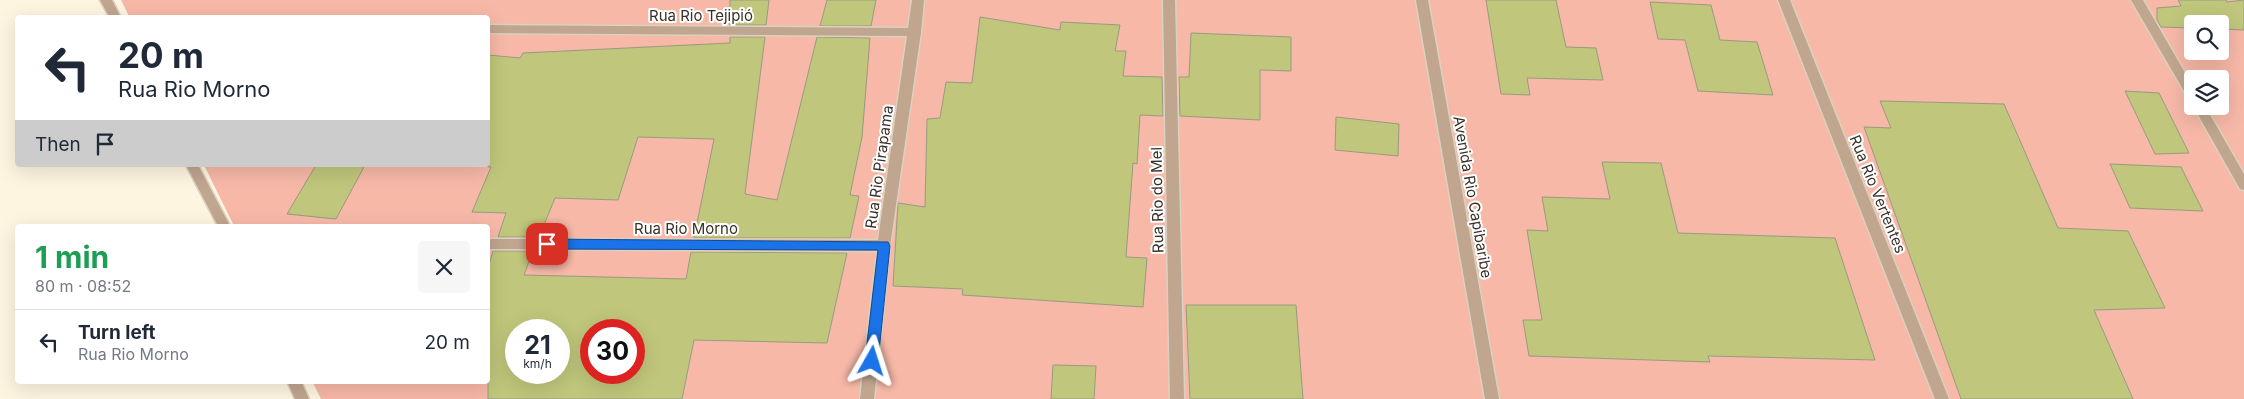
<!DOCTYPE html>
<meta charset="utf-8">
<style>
:root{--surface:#fff;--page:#f6f6f7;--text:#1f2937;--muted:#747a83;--line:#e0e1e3}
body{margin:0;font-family:Inter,sans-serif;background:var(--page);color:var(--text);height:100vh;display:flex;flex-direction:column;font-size:19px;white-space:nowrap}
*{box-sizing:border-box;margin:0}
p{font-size:16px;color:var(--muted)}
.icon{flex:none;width:28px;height:28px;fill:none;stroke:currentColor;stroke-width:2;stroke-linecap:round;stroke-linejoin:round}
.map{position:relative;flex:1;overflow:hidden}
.side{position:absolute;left:15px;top:224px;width:475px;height:160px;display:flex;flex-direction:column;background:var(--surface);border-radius:5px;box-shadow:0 5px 20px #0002}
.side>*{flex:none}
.guide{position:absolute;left:15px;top:15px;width:475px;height:152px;border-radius:5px;box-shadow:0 5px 20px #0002;background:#fff;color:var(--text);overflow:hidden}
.controls{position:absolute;left:2184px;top:15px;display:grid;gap:10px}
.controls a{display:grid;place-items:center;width:45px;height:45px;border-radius:5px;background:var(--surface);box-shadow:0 5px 20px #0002;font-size:25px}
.speed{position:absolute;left:505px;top:319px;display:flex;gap:10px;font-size:25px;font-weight:700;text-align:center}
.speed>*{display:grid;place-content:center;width:65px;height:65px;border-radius:50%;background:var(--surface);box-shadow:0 5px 20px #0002;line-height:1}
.speed small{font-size:12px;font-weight:400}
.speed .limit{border:8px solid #d22;background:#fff;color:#111}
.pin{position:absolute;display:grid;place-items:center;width:42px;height:42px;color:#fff;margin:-21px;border-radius:10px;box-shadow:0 2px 8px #0006}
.me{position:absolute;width:55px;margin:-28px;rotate:6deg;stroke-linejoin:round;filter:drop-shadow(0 0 4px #0008)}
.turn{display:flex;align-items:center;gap:18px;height:105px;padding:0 20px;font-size:22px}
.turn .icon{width:65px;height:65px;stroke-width:2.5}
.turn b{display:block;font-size:35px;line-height:42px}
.then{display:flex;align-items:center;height:48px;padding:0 20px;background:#0003;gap:10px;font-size:19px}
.round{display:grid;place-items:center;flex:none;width:52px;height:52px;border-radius:5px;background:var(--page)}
.summary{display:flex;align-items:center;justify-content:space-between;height:85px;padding:0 20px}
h1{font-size:30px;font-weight:700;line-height:38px;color:#1e9e55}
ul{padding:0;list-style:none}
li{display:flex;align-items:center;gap:15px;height:65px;padding:0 20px;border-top:1px solid var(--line)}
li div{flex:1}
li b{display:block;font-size:19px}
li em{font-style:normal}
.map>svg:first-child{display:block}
</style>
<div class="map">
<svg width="2244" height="399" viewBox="0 0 2244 399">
<rect width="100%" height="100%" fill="#fef5e0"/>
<path fill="#f7b8a7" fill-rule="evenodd" d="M121 0H2244V399H321L312 381H488V226H234L204 165H488V18H130ZM2192 24H2220V51H2192ZM2192 79H2220V106H2192ZM516 330H559V372H516ZM591 330H634V372H591Z"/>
<path fill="#c0c67b" stroke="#989b82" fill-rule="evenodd" d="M730 0H769L766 25H730Z
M827 0H876L871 26H820Z
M1486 0H1556L1566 47 1596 48 1603 80 1527 78 1530 95 1501 94Z
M2178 0H2226L2227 2 2244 0V30L2220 29V24H2192V28L2161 27 2157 20V8L2181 6Z
M1650 2 1711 5 1720 40 1757 42 1773 95 1698 91 1685 40 1658 39Z
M980 17 1060 30 1061 22 1120 25 1115 51H1126L1123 76 1162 77 1163 116 1140 115 1137 164 1133 163 1126 257 1147 258 1143 307 962 295 963 289 893 286 898 203 925 207 927 119 940 118 946 82 972 83Z
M1191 33 1291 37V71L1260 70V120L1180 116 1179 77H1189Z
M730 37H765L745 194 777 200 817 37 870 38 862 137 850 195 859 196 850 238H694L714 139 638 137 618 200 555 198 539 237H498L506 213 472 212 491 167H488V55L520 58 523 53 730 43Z
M2125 91 2159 93 2189 153 2155 154Z
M1880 101 2004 104 2058 228 2128 231 2165 308 2094 310 2133 399H1961L1864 127 1891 128Z
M1336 117 1399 124 1398 156 1335 150Z
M1602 162 1661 163 1678 233 1835 238 1875 360 1708 356 1710 362 1529 356 1523 320H1542L1527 230 1548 231 1542 197 1610 199Z
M2110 164 2181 167 2203 211 2130 208Z
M316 165H365L336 219 287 214Z
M493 251H533L524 275 686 279 691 252 847 253 827 343 694 340 682 399H488V268ZM516 330H559V372H516ZM591 330H634V372H591Z
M1186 305H1296L1303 399H1190Z
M1053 365 1096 366 1094 399H1051Z"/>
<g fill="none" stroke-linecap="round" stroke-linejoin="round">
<g stroke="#dad2bf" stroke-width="3">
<path id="minor" d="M100 0H112L121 18H110Z
M912 0H924L921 32 890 246 874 399H860L877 251 488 249V239L878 240 907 36 488 33V25L908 28Z
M1163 0H1175L1184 399H1170Z
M1416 0H1428L1499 399H1485Z
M1778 0H1790L1949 399H1935Z
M2131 0H2143L2192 85V100L2188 98Z
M2193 106H2205L2244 174V190L2240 189Z
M186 165H198L230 226H218Z
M287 381H301L309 399H295Z"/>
</g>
<use href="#minor" fill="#c0a58f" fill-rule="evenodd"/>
</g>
<path fill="#1a73e8" stroke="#114b97" d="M547 239 888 242 890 246 878 361 876 365 872 366 867 365 865 361 878 250 547 249 541 244Z"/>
<g text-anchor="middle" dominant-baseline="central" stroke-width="4" stroke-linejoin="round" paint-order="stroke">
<g font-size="15" fill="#373228" stroke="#fff">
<text x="701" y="15">Rua Rio Tejipió</text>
<text transform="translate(879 167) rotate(-82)">Rua Rio Pirapama</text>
<text transform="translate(1878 194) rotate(68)">Rua Rio Vertentes</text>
<text transform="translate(1473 197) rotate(80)">Avenida Rio Capibaribe</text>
<text transform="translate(1157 200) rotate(-91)">Rua Rio do Mel</text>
<text x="686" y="228">Rua Rio Morno</text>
</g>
</g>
</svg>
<div class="controls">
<a><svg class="icon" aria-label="search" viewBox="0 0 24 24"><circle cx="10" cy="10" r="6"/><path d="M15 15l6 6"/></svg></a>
<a><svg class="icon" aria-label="layers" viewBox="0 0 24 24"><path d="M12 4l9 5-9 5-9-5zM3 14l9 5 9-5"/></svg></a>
</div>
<div class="speed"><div>21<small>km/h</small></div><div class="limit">30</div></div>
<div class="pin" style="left:547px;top:244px;background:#d93025"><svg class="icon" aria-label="arrive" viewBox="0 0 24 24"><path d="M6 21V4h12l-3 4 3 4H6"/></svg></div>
<svg class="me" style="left:872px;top:361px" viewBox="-20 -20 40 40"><path d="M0-17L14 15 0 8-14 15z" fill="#1a73e8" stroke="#fff" stroke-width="4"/></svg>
<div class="guide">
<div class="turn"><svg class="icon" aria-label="left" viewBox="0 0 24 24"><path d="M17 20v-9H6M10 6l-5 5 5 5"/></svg><div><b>20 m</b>Rua Rio Morno</div></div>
<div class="then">Then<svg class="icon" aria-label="arrive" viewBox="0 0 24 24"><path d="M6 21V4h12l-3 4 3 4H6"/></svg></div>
</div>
<section class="side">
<div class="summary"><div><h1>1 min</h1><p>80 m · 08:52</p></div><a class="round"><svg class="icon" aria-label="close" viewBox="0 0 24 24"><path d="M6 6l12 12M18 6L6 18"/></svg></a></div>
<ul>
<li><svg class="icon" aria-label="left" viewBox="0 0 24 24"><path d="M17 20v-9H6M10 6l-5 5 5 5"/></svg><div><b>Turn left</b><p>Rua Rio Morno</p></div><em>20 m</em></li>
</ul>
</section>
</div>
